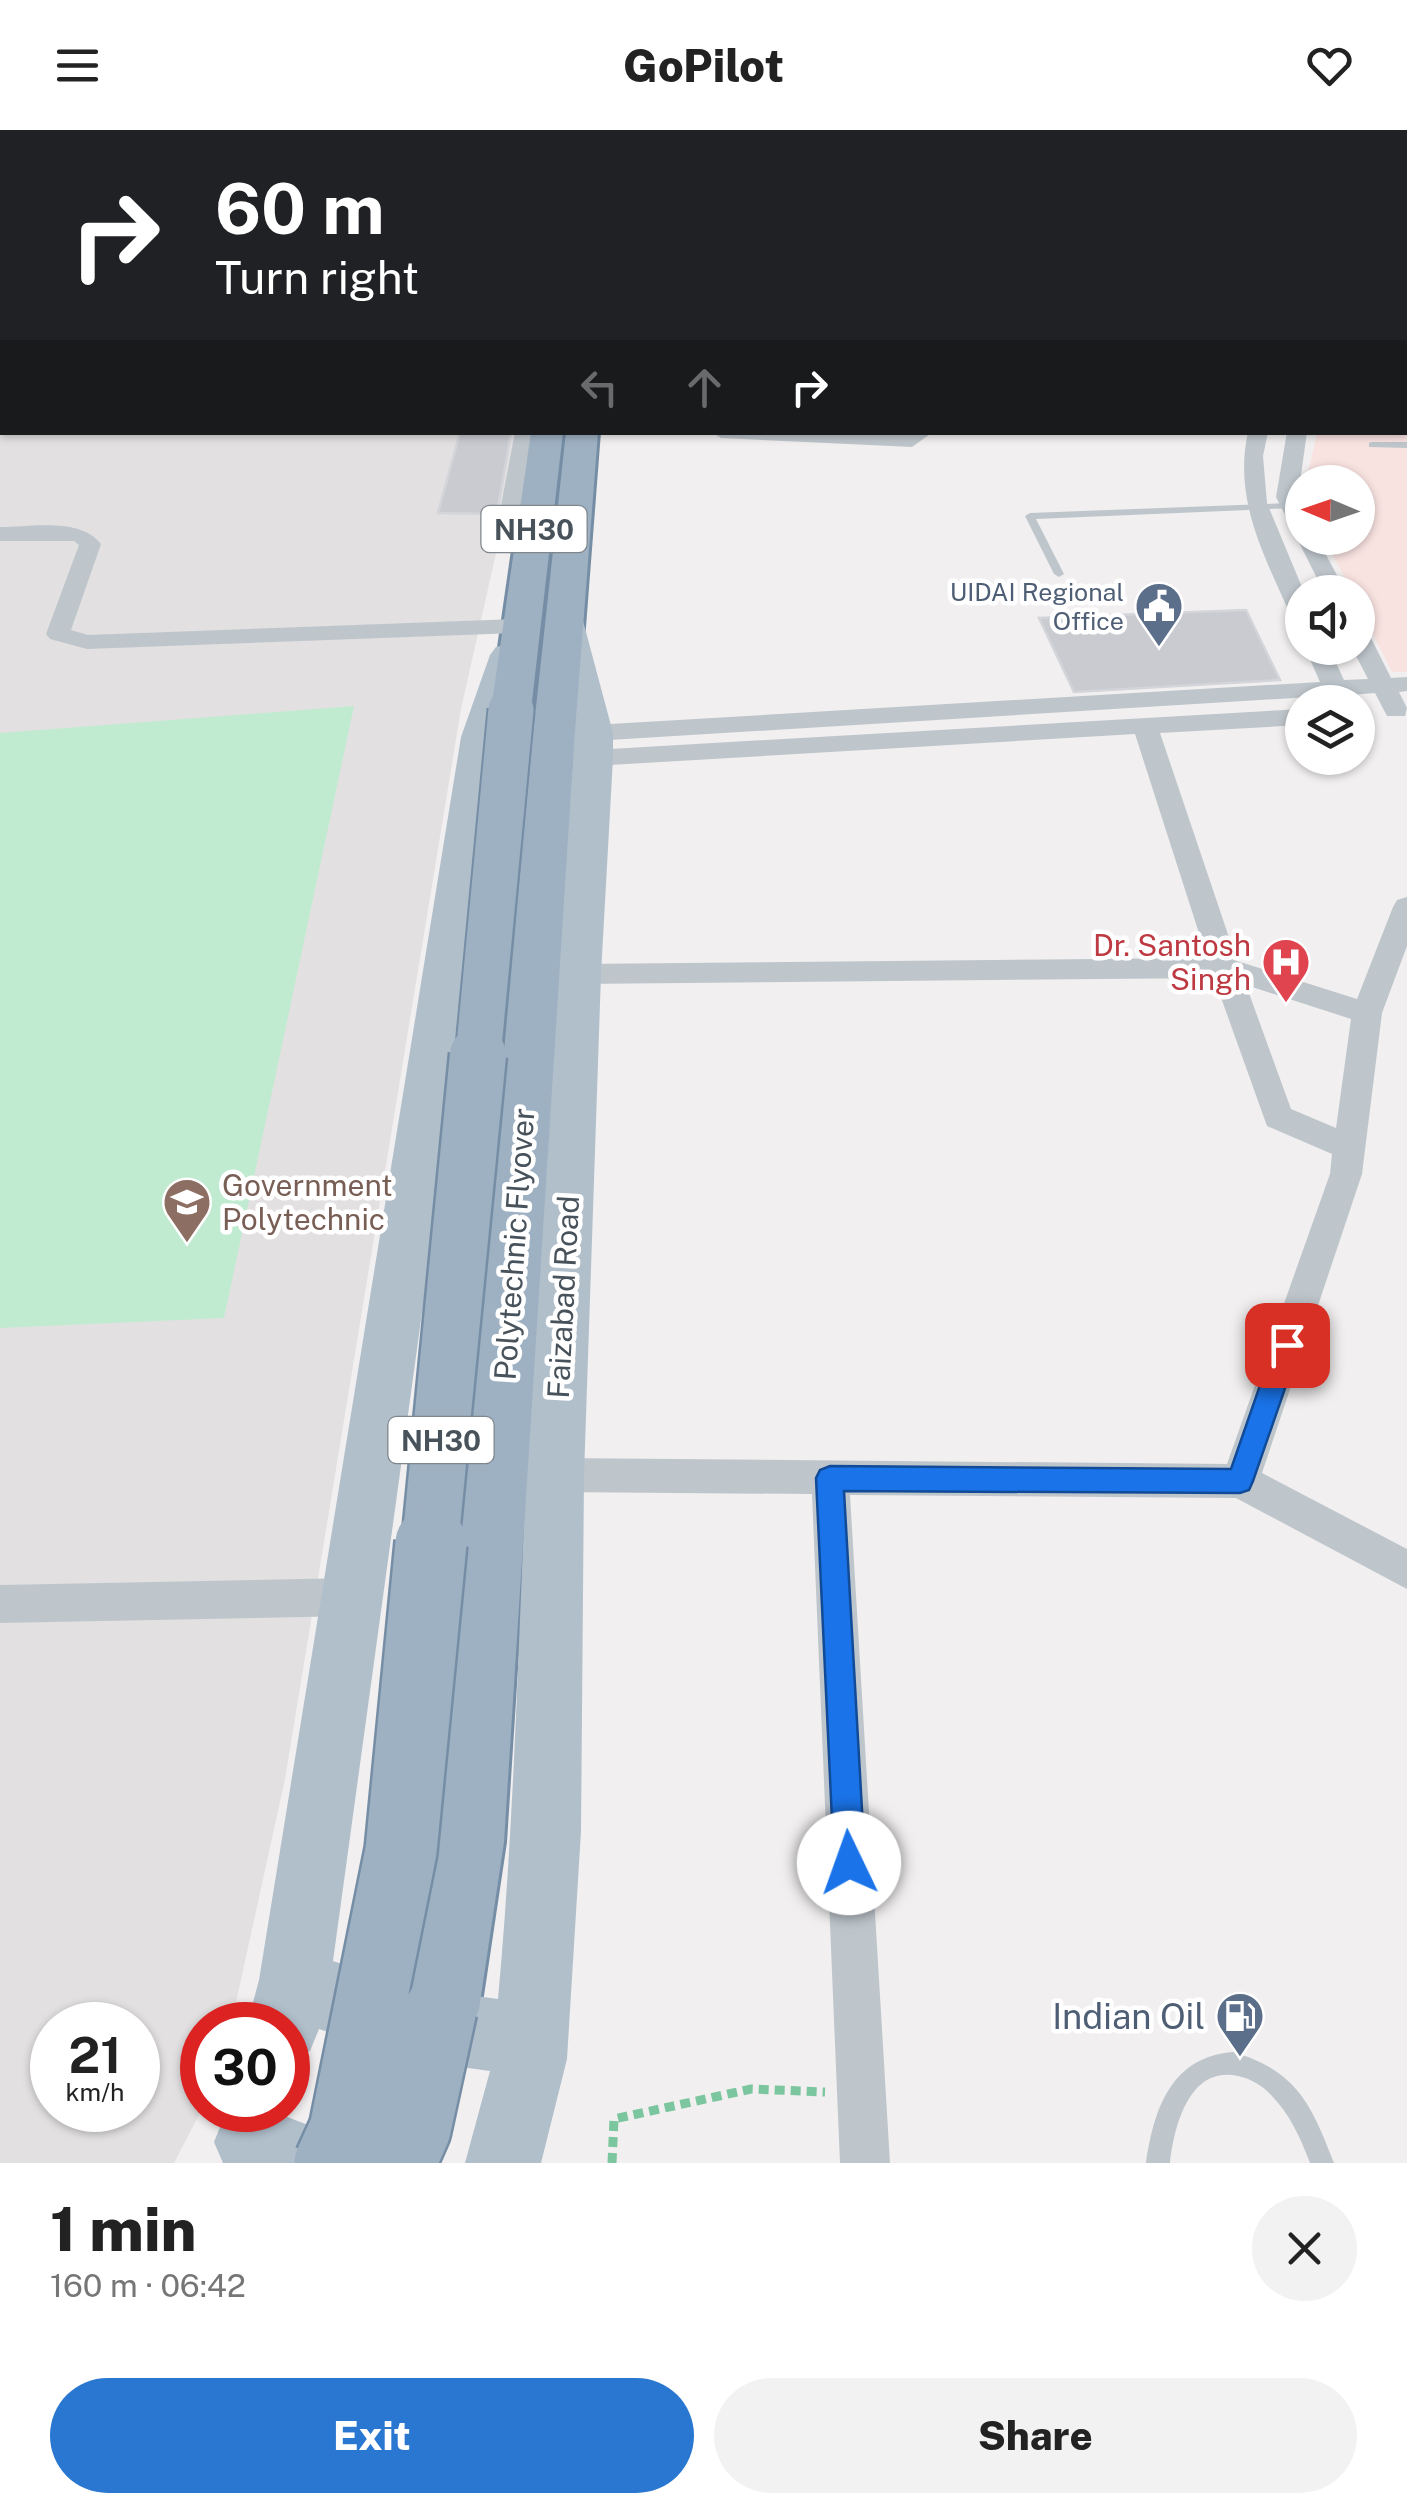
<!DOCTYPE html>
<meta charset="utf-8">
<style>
:root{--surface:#fff;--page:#f2f2f2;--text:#222;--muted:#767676;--accent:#2977d1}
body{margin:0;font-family:"Public Sans",sans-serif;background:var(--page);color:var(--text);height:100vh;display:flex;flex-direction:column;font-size:38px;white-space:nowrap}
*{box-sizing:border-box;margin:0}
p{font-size:32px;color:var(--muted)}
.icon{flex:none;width:55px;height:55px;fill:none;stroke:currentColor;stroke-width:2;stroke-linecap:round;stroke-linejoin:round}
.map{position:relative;height:2033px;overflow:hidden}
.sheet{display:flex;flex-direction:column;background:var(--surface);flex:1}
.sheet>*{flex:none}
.hud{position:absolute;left:0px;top:0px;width:1408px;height:305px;box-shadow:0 2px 8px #0004;background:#202124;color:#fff;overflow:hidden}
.needle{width:65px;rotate:272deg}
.controls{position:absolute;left:1285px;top:335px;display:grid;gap:20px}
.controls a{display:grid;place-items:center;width:90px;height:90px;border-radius:50%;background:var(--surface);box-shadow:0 2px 8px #0004;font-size:50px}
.speed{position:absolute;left:30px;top:1872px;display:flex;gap:20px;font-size:50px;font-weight:700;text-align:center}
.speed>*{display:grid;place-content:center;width:130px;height:130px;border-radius:50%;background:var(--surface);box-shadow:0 2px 8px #0004;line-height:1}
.speed small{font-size:25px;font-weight:400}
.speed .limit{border:15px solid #d22;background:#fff;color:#111}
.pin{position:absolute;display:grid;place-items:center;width:85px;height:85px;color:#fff;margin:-42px;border-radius:20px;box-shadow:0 5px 15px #0006}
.me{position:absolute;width:110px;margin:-55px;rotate:357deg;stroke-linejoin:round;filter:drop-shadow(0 0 8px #0008)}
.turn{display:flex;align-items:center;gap:35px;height:210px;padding:0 50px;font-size:45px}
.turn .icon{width:130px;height:130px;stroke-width:2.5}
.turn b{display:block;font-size:70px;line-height:85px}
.lanes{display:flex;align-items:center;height:95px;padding:0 50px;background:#0003;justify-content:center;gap:50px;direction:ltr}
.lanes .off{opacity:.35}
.round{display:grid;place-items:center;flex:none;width:105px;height:105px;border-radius:52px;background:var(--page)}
.head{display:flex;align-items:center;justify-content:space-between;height:170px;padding:0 50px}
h1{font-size:60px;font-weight:800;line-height:75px}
.button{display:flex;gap:20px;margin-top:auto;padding:20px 50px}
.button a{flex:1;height:115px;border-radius:60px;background:var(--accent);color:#fff;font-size:40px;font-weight:800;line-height:115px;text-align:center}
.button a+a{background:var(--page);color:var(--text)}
header{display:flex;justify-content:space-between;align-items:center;height:130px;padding:0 50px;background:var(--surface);font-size:45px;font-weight:800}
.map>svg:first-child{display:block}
</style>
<header><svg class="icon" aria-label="menu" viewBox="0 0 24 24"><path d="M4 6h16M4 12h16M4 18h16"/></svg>GoPilot<svg class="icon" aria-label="heart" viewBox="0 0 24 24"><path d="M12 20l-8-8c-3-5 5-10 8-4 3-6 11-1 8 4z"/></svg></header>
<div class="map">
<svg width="1407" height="2033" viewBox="0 0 1407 2033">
<rect width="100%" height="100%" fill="#f1efef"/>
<path fill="#e2e0e0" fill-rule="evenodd" d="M0 234 2 302 523 303 461 579 285 1649 231 1895H202V1979L174 2033H0ZM52 1895H138V1980H52Z"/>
<path fill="#f9e3e1" d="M1407 157V542H1392L1358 474V462H1352L1324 408H1358V352H1306L1317 303 1405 302Z"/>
<path fill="#c1ebd0" d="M354 576 224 1188 0 1198V603Z"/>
<path fill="#c9cbd1" stroke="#d3d5da" stroke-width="2.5" d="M460 302 511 303 497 384 438 383Z
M1246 480 1280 550 1074 562 1039 488Z"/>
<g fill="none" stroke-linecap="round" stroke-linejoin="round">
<g stroke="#768ea5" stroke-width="6">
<path id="trunk" d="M574 0H598V2H574Z
M531 302H563L531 580 525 589 511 592 497 589 491 580Z
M566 302H598L574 614 504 1712 479 1879 468 1906 441 1917 414 1906 403 1879 432 1712 532 614Z"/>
</g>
<path stroke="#7cc69f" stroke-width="9" stroke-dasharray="10 6" stroke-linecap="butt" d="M612 2033 614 1989 751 1959 825 1962"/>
<path fill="#bec6cc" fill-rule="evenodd" d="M1372 312H1407V318L1369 317V313Z
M1292 373 1297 376 1296 378 1036 389 1064 444 1059 447 1054 444 1025 386 1030 383Z
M1233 1922C1297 1941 1311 1974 1334 2033H1310C1301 2009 1290 1984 1271 1965 1262 1955 1251 1949 1238 1946 1189 1935 1174 1997 1170 2033H1146C1154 1979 1171 1927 1233 1922Z"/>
<path fill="#bec6cc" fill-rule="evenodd" d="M343 0H365L367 2H345Z
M620 0H636V2H621Z
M1213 0H1238L1240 2H1215Z
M1358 0H1374L1375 2H1360Z
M1383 0H1399L1401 2H1385Z
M2 18V30L0 31V19Z
M1405 22 1407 23V37L1405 36Z
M0 59H2V69H0Z
M0 87H2V97H0Z
M1405 125H1407L1405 138Z
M515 302H535L522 379 544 400 533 407 525 405 500 381Z
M711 302 907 305 933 302 912 317 721 308Z
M1248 302H1268L1263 326 1267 373 1304 462 1302 491 1290 484C1264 425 1233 369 1248 302Z
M1287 302H1307L1298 367 1302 377V408H1317L1346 462H1324L1276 367Z
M0 397C32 397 80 387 101 414L71 500 88 505 520 489 532 496 520 503 87 519 50 509 46 504 79 415 74 411H0Z
M1358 499 1370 506 1391 548 1407 547V561L1399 562 1407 578 1405 586H1387L1375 563 1351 565 1354 572H1330L1327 566 593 611 580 603 593 595 1320 552 1305 518H1329L1344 550 1368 549 1352 518H1358Z
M1302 579V595L1160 603 1237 831 1357 869 1393 777 1397 770 1407 767V816L1382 883 1362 1044 1262 1343 1407 1419V1459L1236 1368 850 1365 890 2033H840L812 1364 555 1362 542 1357 536 1345 542 1333 555 1328 1227 1334 1330 1044 1332 1024 1267 996 1214 848 578 854 568 851 563 844 568 837 578 834 1207 828 1135 604 593 636 580 628 593 620ZM1246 855 1351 889 1336 998 1291 979Z
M352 1448 366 1454 372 1467 366 1480 352 1486 0 1493V1455Z"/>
<path fill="#bec6cc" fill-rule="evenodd" d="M175 0H209L210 2H176Z
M0 124H2V136H0Z"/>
<path fill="#b1bfcb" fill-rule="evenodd" d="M564 476 577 479 582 487 613 603V628L601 844 584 1345 581 1701 567 1929 541 2033H465L490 1941 410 1930 319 1899 310 1921 288 1930V1895H247L259 1850 461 607 490 525 496 517 509 514 522 517 528 525 501 607 333 1831 410 1857 498 1869C514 1695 518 1521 526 1347 536 1107 553 867 573 628V603L546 487 551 479Z
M237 1980H269L337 2006 348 2033H223L214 2012 225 1985Z"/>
<use href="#trunk" fill="#9eb1c2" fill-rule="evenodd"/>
<g stroke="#768ea5" stroke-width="49" stroke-linecap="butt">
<path id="trunk-bridge-far2" d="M478 927 511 580"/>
</g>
<g stroke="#768ea5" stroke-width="61" stroke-linecap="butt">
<path id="trunk-bridge-far1" d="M430 1415 478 925"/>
</g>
<g stroke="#768ea5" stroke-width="76" stroke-linecap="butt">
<path id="trunk-bridge" d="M330 2033 345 2000 401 1721 431 1413
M400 2033 415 1999 441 1879"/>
</g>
<use href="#trunk-bridge-far2" stroke="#9eb1c2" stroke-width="45"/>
<use href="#trunk-bridge-far1" stroke="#9eb1c2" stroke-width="56"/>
<use href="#trunk-bridge" stroke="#9eb1c2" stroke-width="71"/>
</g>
<path fill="#1a73e8" stroke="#114b97" stroke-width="2.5" d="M1287 1204 1296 1207 1300 1215 1253 1351 1249 1360 1240 1363 844 1361 865 1733 860 1744 849 1749 838 1744 834 1733 816 1348 820 1340 830 1336 1231 1339 1274 1215 1278 1207Z"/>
<defs>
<g id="civic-pin" transform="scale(2.5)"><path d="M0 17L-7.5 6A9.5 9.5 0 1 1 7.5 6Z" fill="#5c6f8a" stroke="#fff"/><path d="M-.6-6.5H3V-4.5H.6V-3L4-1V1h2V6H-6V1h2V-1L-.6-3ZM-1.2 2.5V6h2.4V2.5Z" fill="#fff"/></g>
<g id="hospital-pin" transform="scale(2.5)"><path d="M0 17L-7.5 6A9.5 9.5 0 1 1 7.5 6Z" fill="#e0444e" stroke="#fff"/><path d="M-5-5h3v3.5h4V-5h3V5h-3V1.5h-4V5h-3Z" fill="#fff"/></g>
<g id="university-pin" transform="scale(2.5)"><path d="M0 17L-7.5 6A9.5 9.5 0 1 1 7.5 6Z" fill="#8d6e63" stroke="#fff"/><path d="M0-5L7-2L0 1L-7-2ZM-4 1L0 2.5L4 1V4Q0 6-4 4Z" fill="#fff"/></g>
<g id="fuel-pin" transform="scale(2.5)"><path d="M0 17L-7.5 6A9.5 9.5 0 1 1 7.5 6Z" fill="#5c6f8a" stroke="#fff"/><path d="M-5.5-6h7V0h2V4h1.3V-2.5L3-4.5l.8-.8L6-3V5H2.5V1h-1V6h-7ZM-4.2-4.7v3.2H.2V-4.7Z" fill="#fff"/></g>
</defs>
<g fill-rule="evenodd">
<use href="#civic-pin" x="1159" y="476"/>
<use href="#hospital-pin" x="1286" y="832"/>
<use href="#university-pin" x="187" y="1072"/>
<use href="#fuel-pin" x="1240" y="1886"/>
</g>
<g text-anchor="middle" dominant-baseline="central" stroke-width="9" stroke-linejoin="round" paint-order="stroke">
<g font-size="25" fill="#4e5e75" stroke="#fff" text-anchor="end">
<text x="1124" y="462">UIDAI Regional<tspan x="1124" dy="29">Office</tspan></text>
</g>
<g fill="#fff" stroke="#7f868c" stroke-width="2.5">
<rect x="481.5" y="376" width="105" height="46" rx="8"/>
<rect x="388.5" y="1287" width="105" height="46" rx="8"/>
</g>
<g font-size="28" font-weight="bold" fill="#48525b">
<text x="534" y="399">NH30</text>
<text x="441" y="1310">NH30</text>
</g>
<g font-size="30" fill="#be3a42" stroke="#fff" text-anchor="end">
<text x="1251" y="815">Dr. Santosh<tspan x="1251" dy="34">Singh</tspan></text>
</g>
<g font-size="30" fill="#785e54" stroke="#fff" text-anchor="start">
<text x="222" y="1055">Government<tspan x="222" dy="34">Polytechnic</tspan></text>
</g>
<g font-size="30" fill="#48525b" stroke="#fff">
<text transform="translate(514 1114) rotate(-86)">Polytechnic Flyover</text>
<text transform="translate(563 1167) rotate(-87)">Faizabad Road</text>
</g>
<g font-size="35" fill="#4e5e75" stroke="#fff" text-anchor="end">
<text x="1205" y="1886">Indian Oil</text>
</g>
</g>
</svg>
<div class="controls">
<a><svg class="needle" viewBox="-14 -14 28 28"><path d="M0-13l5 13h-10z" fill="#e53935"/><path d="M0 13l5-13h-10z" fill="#767676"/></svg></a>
<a><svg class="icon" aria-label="sound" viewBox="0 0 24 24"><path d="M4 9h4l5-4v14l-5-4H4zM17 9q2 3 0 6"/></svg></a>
<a><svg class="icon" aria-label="layers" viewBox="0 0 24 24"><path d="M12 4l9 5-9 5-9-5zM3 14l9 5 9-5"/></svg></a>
</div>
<div class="speed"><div>21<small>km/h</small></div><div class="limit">30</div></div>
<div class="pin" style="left:1287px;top:1215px;background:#d93025"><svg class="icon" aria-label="arrive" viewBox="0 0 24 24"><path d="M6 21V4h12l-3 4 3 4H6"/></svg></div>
<svg class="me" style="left:849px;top:1733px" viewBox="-20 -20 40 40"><circle r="19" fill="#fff"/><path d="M0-13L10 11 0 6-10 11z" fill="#1a73e8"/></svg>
<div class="hud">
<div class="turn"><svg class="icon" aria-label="right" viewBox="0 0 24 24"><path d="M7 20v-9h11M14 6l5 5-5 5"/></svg><div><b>60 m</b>Turn right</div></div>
<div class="lanes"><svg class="icon off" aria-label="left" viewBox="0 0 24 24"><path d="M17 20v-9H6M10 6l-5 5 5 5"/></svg><svg class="icon off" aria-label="ahead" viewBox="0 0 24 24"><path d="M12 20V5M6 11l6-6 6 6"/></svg><svg class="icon" aria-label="right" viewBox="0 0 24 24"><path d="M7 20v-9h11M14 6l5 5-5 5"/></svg></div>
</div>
</div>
<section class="sheet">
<div class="head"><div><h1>1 min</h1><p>160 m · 06:42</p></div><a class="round"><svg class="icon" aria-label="close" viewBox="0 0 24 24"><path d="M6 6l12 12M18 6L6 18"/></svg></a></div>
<div class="button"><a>Exit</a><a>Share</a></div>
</section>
